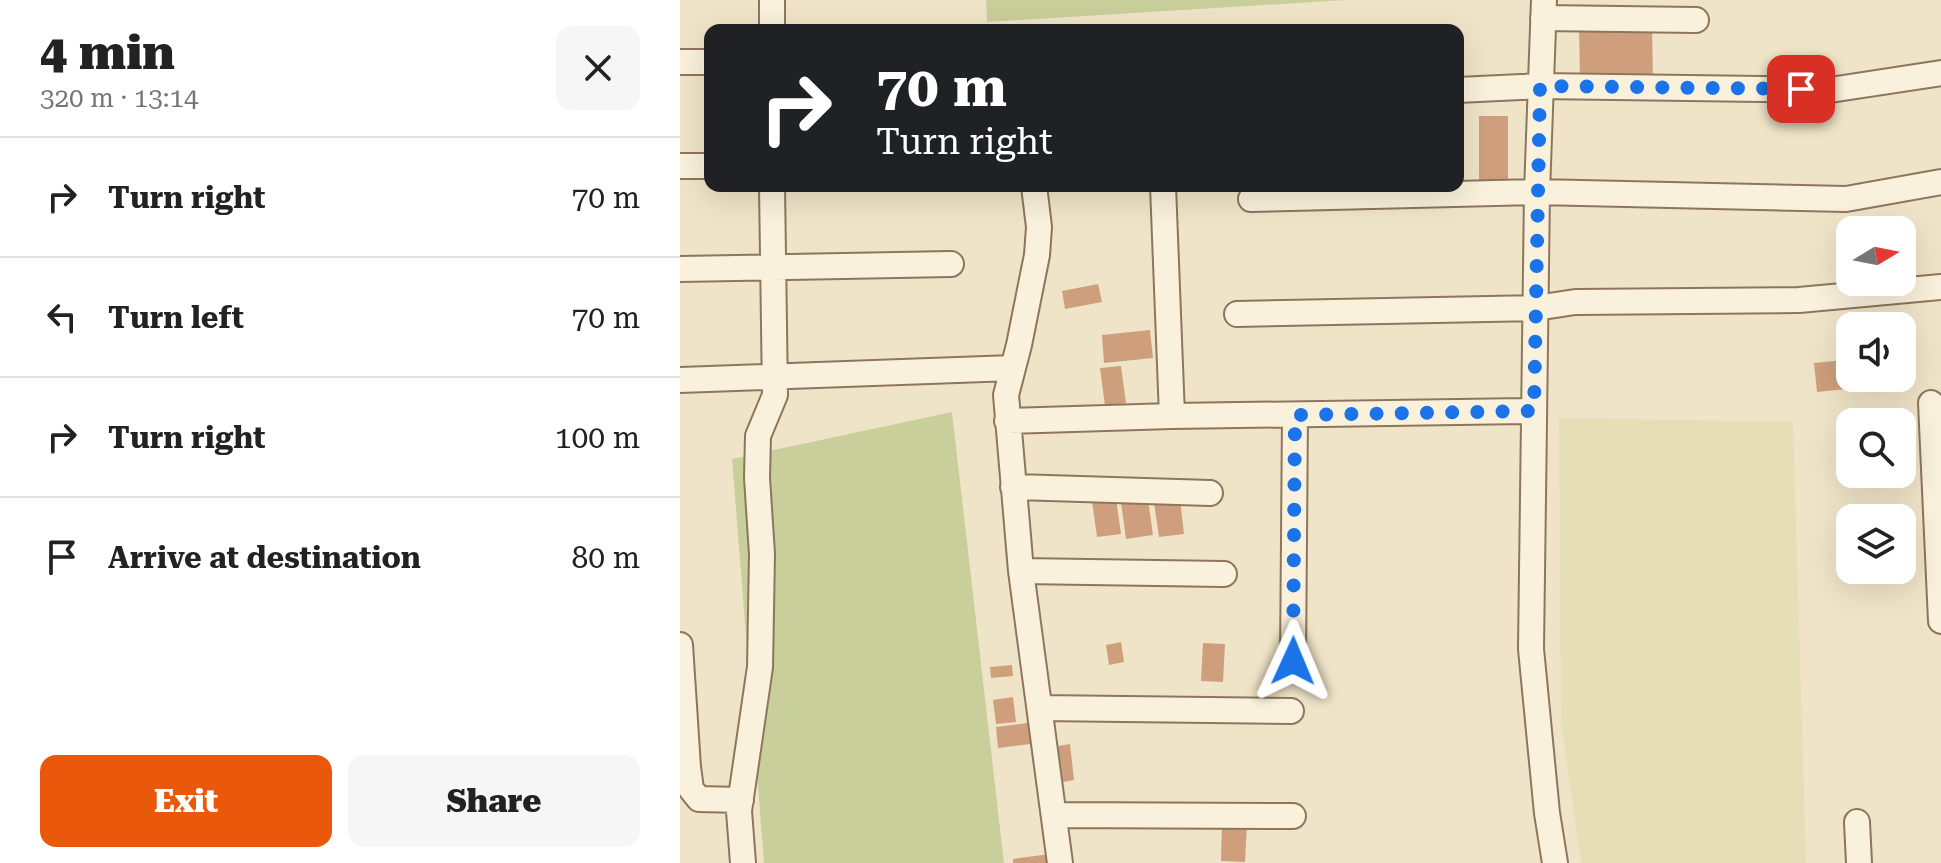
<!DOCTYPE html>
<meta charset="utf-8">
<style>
:root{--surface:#fff;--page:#f6f6f6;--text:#222;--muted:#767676;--line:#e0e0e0;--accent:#ea580c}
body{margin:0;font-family:"Roboto Serif",serif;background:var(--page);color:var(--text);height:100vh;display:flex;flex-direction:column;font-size:30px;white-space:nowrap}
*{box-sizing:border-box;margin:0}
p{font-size:26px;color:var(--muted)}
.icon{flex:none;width:44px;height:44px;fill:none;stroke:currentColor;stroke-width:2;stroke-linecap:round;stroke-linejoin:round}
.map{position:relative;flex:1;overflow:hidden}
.side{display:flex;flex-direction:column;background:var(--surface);width:680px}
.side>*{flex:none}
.top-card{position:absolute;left:24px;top:24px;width:760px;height:168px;border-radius:16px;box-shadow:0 8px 32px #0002;background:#202124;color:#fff;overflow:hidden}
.needle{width:52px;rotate:80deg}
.controls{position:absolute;left:1156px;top:216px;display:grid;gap:16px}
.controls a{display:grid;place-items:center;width:80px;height:80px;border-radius:16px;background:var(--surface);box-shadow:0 8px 32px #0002;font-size:40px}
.pin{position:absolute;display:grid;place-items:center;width:68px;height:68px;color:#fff;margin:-34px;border-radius:16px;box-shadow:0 4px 12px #0006}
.me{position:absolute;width:88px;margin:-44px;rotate:1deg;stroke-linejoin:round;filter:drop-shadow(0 0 6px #0008)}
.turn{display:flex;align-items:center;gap:28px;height:168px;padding:0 40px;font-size:36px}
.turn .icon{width:104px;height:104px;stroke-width:2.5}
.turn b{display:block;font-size:56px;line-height:68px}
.round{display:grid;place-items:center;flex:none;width:84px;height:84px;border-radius:16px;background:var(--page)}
.summary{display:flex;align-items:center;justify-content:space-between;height:136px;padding:0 40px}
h1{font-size:48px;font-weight:800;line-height:60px}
.button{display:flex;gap:16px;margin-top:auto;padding:16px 40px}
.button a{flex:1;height:92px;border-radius:16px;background:var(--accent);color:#fff;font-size:32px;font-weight:800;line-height:92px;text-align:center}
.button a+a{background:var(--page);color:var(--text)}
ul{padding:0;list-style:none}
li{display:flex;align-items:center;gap:24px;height:120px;padding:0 40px;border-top:2px solid var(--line)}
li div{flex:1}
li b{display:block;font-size:30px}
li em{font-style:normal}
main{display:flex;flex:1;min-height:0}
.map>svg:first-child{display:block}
</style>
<main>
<section class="side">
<div class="summary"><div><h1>4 min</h1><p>320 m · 13:14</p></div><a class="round"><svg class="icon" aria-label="close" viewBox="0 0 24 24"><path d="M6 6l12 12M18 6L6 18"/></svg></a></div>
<ul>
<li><svg class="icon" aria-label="right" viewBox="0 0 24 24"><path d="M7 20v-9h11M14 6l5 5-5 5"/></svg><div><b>Turn right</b></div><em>70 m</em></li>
<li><svg class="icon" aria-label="left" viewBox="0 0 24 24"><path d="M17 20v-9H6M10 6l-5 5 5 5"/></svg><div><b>Turn left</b></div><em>70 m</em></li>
<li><svg class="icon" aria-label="right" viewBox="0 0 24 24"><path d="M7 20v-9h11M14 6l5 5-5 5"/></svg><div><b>Turn right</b></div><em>100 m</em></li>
<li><svg class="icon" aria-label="arrive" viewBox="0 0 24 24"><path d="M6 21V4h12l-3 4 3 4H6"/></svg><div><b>Arrive at destination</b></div><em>80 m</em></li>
</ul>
<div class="button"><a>Exit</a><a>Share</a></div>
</section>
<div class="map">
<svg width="1261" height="863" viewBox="0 0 1261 863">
<rect width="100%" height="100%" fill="#f0e4c8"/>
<path fill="#e6deb5" d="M879 418 1113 422 1126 863H901L881 719Z"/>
<path fill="#c9cf9b" d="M306 0H666L307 22Z
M272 412 324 863H84L52 459Z"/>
<path fill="#cf9f7d" d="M972 21 973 83H900L899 23Z
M799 116H828V191H799Z
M418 284 422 302 385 309 382 291Z
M470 330 473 358 424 363 422 335Z
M1165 360 1167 389 1137 392 1134 363Z
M441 366 446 403 425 406 420 368Z
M436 498 441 534 417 537 412 501Z
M468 499 473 535 446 539 441 502Z
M500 499 504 534 479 537 474 503Z
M441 642 444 662 429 665 426 645Z
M523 643 545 644 543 682 521 681Z
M332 665 333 676 311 678 310 667Z
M333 697 336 722 316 724 313 700Z
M355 722 358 743 318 748 316 727Z
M390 744 394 780 383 782 378 746Z
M542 823 567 824 565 862 541 861Z
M370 854 371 863H333V859Z"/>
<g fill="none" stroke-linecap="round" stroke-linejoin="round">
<g stroke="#8d765c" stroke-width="28">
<path id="street" d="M864 0 857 192 851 649 867 813 875 863
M863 18 1016 20
M92 30V0
M0 62H30
M778 90 860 86 1150 90 1261 73
M0 166H30
M354 186 359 227 357 255 339 345 326 395 341 571 380 863
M483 186 492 416
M571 199 857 192 1166 199 1261 182
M0 269 271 264
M557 314 856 308 895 302 1119 300 1261 287
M0 380 333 368
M1251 403 1261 621
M327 421 492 416 854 411
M333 487 530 493
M341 571 544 574
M0 645 8 767 11 789 19 799 61 800
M613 661 615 415
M360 708 611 711
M374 815 613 816
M1177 822 1179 863
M63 863 59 811 80 667 82 554 77 478 78 436 95 395 92 186"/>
</g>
<use href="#street" stroke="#faf1dc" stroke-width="24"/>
</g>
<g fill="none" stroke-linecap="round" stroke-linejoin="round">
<path stroke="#1a73e8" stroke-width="14" stroke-dasharray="0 25.2" d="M613 661 615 415 854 411 860 86 1121 89"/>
</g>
</svg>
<div class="controls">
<a><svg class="needle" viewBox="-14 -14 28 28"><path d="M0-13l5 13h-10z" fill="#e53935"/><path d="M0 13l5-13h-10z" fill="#767676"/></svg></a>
<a><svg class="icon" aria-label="sound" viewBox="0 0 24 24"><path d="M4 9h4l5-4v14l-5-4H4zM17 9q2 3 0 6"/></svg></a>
<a><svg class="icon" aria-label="search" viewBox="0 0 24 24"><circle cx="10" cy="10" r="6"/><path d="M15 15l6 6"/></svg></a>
<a><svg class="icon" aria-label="layers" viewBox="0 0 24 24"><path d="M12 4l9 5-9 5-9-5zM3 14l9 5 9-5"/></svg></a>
</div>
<div class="pin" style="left:1121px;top:89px;background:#d93025"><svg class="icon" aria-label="arrive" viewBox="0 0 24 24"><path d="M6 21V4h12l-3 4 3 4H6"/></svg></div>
<svg class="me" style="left:613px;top:661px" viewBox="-20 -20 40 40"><path d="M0-17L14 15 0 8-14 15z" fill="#1a73e8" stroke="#fff" stroke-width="4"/></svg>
<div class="top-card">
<div class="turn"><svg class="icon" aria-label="right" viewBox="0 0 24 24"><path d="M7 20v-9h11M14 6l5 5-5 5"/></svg><div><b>70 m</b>Turn right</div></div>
</div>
</div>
</main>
